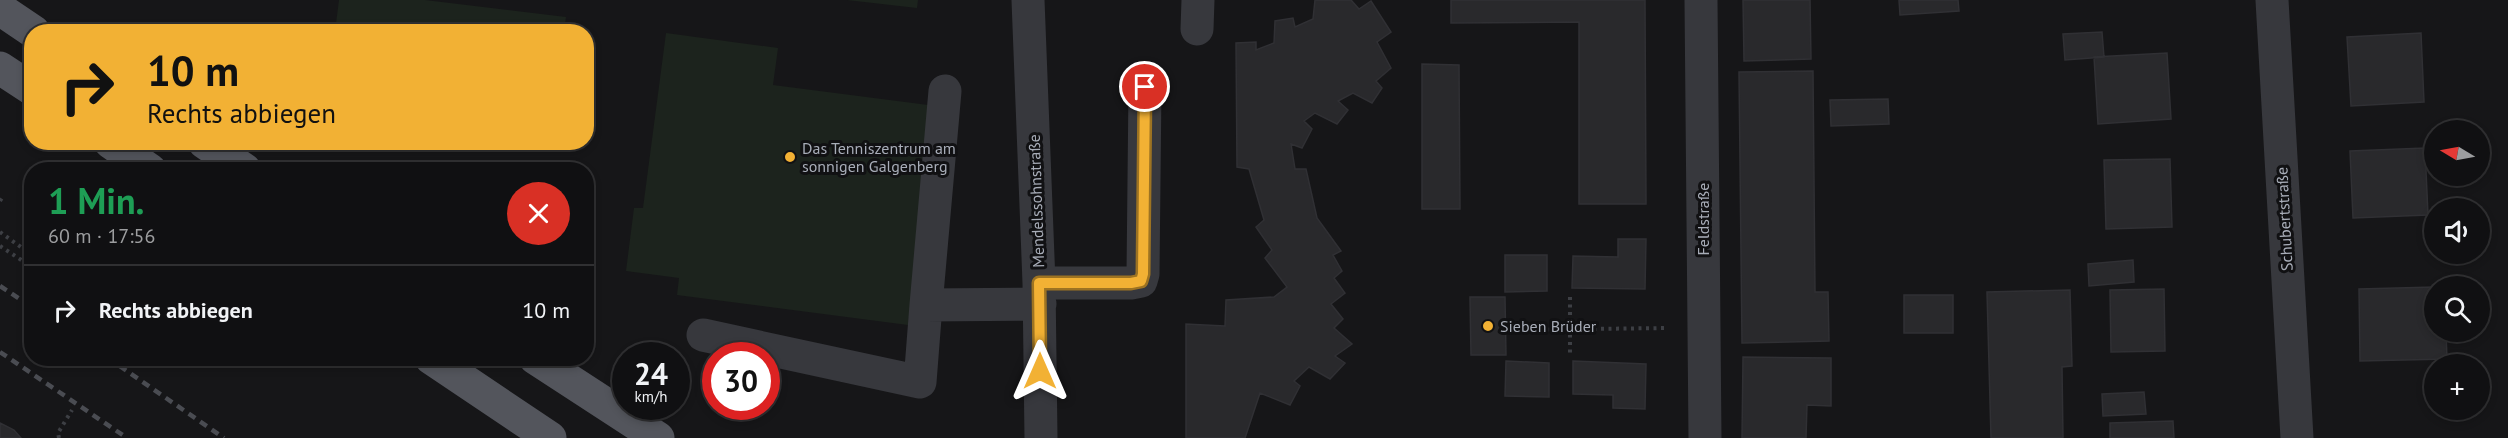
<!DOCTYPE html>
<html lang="de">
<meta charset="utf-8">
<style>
:root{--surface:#101012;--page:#1e1e20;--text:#f1f3f6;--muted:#9c9d9f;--line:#303032}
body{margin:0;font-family:"PT Sans",sans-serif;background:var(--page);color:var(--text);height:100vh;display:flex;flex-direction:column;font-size:22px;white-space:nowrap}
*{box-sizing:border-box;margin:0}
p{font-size:20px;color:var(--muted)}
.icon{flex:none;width:33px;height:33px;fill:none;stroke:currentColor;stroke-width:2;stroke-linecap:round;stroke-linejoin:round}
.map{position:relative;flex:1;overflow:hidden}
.drawer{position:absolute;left:24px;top:162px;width:570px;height:204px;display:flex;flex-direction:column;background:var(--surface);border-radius:24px;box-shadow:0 3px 9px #0003,0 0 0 2px var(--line)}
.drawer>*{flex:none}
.top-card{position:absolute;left:24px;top:24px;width:570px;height:126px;border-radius:24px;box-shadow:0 3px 9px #0003,0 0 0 2px var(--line);background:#f2b134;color:#111;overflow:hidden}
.needle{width:39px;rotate:280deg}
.tools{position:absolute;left:2424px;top:120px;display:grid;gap:12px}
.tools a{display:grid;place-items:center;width:66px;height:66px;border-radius:50%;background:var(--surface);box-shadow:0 3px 9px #0003,0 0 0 2px var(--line);font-size:30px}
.speed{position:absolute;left:612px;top:342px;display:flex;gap:12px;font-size:30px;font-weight:700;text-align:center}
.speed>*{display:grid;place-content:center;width:78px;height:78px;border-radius:50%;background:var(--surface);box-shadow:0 3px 9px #0003,0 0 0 2px var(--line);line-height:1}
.speed small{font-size:15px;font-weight:400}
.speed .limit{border:9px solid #d22;background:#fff;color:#111}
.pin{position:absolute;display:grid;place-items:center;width:51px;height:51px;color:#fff;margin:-26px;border:3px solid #fff;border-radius:50%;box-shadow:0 2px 6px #0007}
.me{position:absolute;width:66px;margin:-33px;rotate:0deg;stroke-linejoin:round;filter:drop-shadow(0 0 4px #0008)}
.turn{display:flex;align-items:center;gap:21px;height:126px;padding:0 24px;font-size:27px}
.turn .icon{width:78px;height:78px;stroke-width:2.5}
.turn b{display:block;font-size:42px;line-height:51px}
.round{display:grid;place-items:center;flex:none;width:63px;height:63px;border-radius:32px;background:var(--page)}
.headline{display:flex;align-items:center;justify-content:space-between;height:102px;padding:0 24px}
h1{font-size:36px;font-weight:700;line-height:45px;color:#1e9e55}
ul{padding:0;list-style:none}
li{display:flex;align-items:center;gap:18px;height:90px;padding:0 24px;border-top:2px solid var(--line)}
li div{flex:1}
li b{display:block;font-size:22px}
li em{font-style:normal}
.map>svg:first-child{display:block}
</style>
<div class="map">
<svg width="2508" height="438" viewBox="0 0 2508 438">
<rect width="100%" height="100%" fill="#161618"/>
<path fill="#1c231d" d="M339 0H425L566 17 564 31H335Z
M847 0H918L917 8Z
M666 33 778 48 773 85 936 106 908 325 677 295 679 278 626 271 634 208H643Z"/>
<path fill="#29292c" stroke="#303034" stroke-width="1.5" d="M1315 0H1351L1359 9 1371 1 1391 32 1377 42 1391 68 1376 81 1382 88 1372 103 1353 93 1338 101 1348 110 1337 124 1315 113 1304 121 1312 129 1302 148 1291 144 1295 169H1306L1317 218 1341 251 1333 255 1342 271 1334 278 1345 293 1331 304 1343 319 1334 328 1352 344 1335 356 1345 363 1330 379 1309 367 1294 381 1300 386 1290 405 1260 393 1245 438H1186V324L1225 326 1226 300 1274 297 1287 287 1265 258 1272 250 1256 227 1264 220 1249 169 1237 167 1236 43 1256 42V50L1274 43 1275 21 1293 18 1295 27 1313 19Z
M1451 0H1645L1646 204H1579V22L1451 23Z
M1743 0H1810L1811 59 1744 61Z
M1899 0H1958L1959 11 1900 15Z
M2102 32 2104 57 2065 60 2063 34Z
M2421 33 2424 102 2351 106 2347 37Z
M2167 53 2171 119 2098 124 2094 57Z
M1422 64 1459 65 1460 209H1422Z
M1813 71 1815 292H1828L1829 341 1742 343 1739 72Z
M1888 99 1889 124 1831 126 1830 100Z
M2425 148 2428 215 2353 218 2350 151Z
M2170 159 2172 227 2106 229 2104 160Z
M1618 239H1646L1645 289 1572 288 1573 256 1618 257Z
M1505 255H1547V291L1505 292Z
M2133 260 2134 282 2089 286 2088 264Z
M2434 287V332H2446L2447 359 2360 361 2359 289Z
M2164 289 2165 351 2111 352 2110 290Z
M2070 290 2072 366 2062 367 2063 438H1991L1987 292Z
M1904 295H1953V333H1904Z
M1470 297H1505L1506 355H1471Z
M1743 357 1831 358V406L1807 405 1806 438H1742Z
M1506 361 1549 363V397L1505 396Z
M1573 361 1646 364 1645 409 1613 408V395L1573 394Z
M2144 392 2146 414 2103 416 2102 394Z
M2173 421 2174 438H2110V423Z
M0 423 14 430 21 438H0Z"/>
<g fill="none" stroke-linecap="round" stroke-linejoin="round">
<path stroke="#3d3f44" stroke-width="4" stroke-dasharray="3 4.5" stroke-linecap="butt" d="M0 201 3 196
M0 232 32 255
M0 246 32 267
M1570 297V357
M1511 330 1667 328
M59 438 58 433 72 410"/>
<path stroke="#37383d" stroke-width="33" d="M1028 0 1039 283 1041 438
M1701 0 1705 438
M2272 0 2297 438
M1197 29 1198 0
M1039 283H1131L1141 281 1143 274 1145 87
M926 305 945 91
M703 335 920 382 926 305 1040 304"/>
<path stroke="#53555c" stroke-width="33" d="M0 9 34 32
M0 68 32 89
M110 142 150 170
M204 142 245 170
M431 358 550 438
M535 358 658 438"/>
<path stroke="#4a4c52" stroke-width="4.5" stroke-dasharray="8 6" stroke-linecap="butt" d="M0 286 32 307
M0 352 127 438
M108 358 224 438"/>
</g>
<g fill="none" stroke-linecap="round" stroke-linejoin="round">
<g stroke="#9d7322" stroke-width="15">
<path id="route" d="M1040 371 1039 283H1131L1141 281 1143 274 1145 87"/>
</g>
<use href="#route" stroke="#f2b134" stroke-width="10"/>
</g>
<g fill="#f2b134" stroke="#111113" stroke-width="2">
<circle cx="790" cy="157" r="6"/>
<circle cx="1488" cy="326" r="6"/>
</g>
<g text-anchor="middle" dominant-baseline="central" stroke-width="6" stroke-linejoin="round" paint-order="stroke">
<g font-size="16" fill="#a8adb8" stroke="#111113" text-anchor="start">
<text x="802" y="148">Das Tenniszentrum am<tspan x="802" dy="18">sonnigen Galgenberg</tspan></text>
<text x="1500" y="326">Sieben Brüder</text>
</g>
<g font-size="16" fill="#a8adb8" stroke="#111113">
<text transform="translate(1036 201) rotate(-92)">Mendelssohnstraße</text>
<text transform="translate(1703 219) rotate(-90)">Feldstraße</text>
<text transform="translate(2284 219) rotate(-93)">Schubertstraße</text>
</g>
</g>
</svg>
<div class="tools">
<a><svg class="needle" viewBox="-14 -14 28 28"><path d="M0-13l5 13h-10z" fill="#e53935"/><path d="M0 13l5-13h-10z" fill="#9c9d9f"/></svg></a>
<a><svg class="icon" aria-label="sound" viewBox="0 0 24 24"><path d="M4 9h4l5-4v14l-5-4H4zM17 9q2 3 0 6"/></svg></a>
<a><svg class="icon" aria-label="search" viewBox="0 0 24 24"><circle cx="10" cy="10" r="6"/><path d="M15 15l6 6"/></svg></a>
<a>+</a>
</div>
<div class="speed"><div>24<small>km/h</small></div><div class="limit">30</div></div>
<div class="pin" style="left:1145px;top:87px;background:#d93025"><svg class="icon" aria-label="arrive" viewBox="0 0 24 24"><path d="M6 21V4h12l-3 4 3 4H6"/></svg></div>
<svg class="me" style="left:1040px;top:371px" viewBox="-20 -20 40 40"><path d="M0-17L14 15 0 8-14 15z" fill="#f2b134" stroke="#fff" stroke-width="4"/></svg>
<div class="top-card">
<div class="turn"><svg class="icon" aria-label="right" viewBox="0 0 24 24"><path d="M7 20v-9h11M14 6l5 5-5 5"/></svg><div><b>10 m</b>Rechts abbiegen</div></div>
</div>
<section class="drawer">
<div class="headline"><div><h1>1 Min.</h1><p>60 m · 17:56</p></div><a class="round" style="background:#d93025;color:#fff"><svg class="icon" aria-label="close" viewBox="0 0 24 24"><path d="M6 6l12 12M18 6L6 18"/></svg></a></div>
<ul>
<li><svg class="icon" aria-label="right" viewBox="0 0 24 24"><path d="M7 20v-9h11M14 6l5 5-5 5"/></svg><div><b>Rechts abbiegen</b></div><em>10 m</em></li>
</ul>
</section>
</div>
